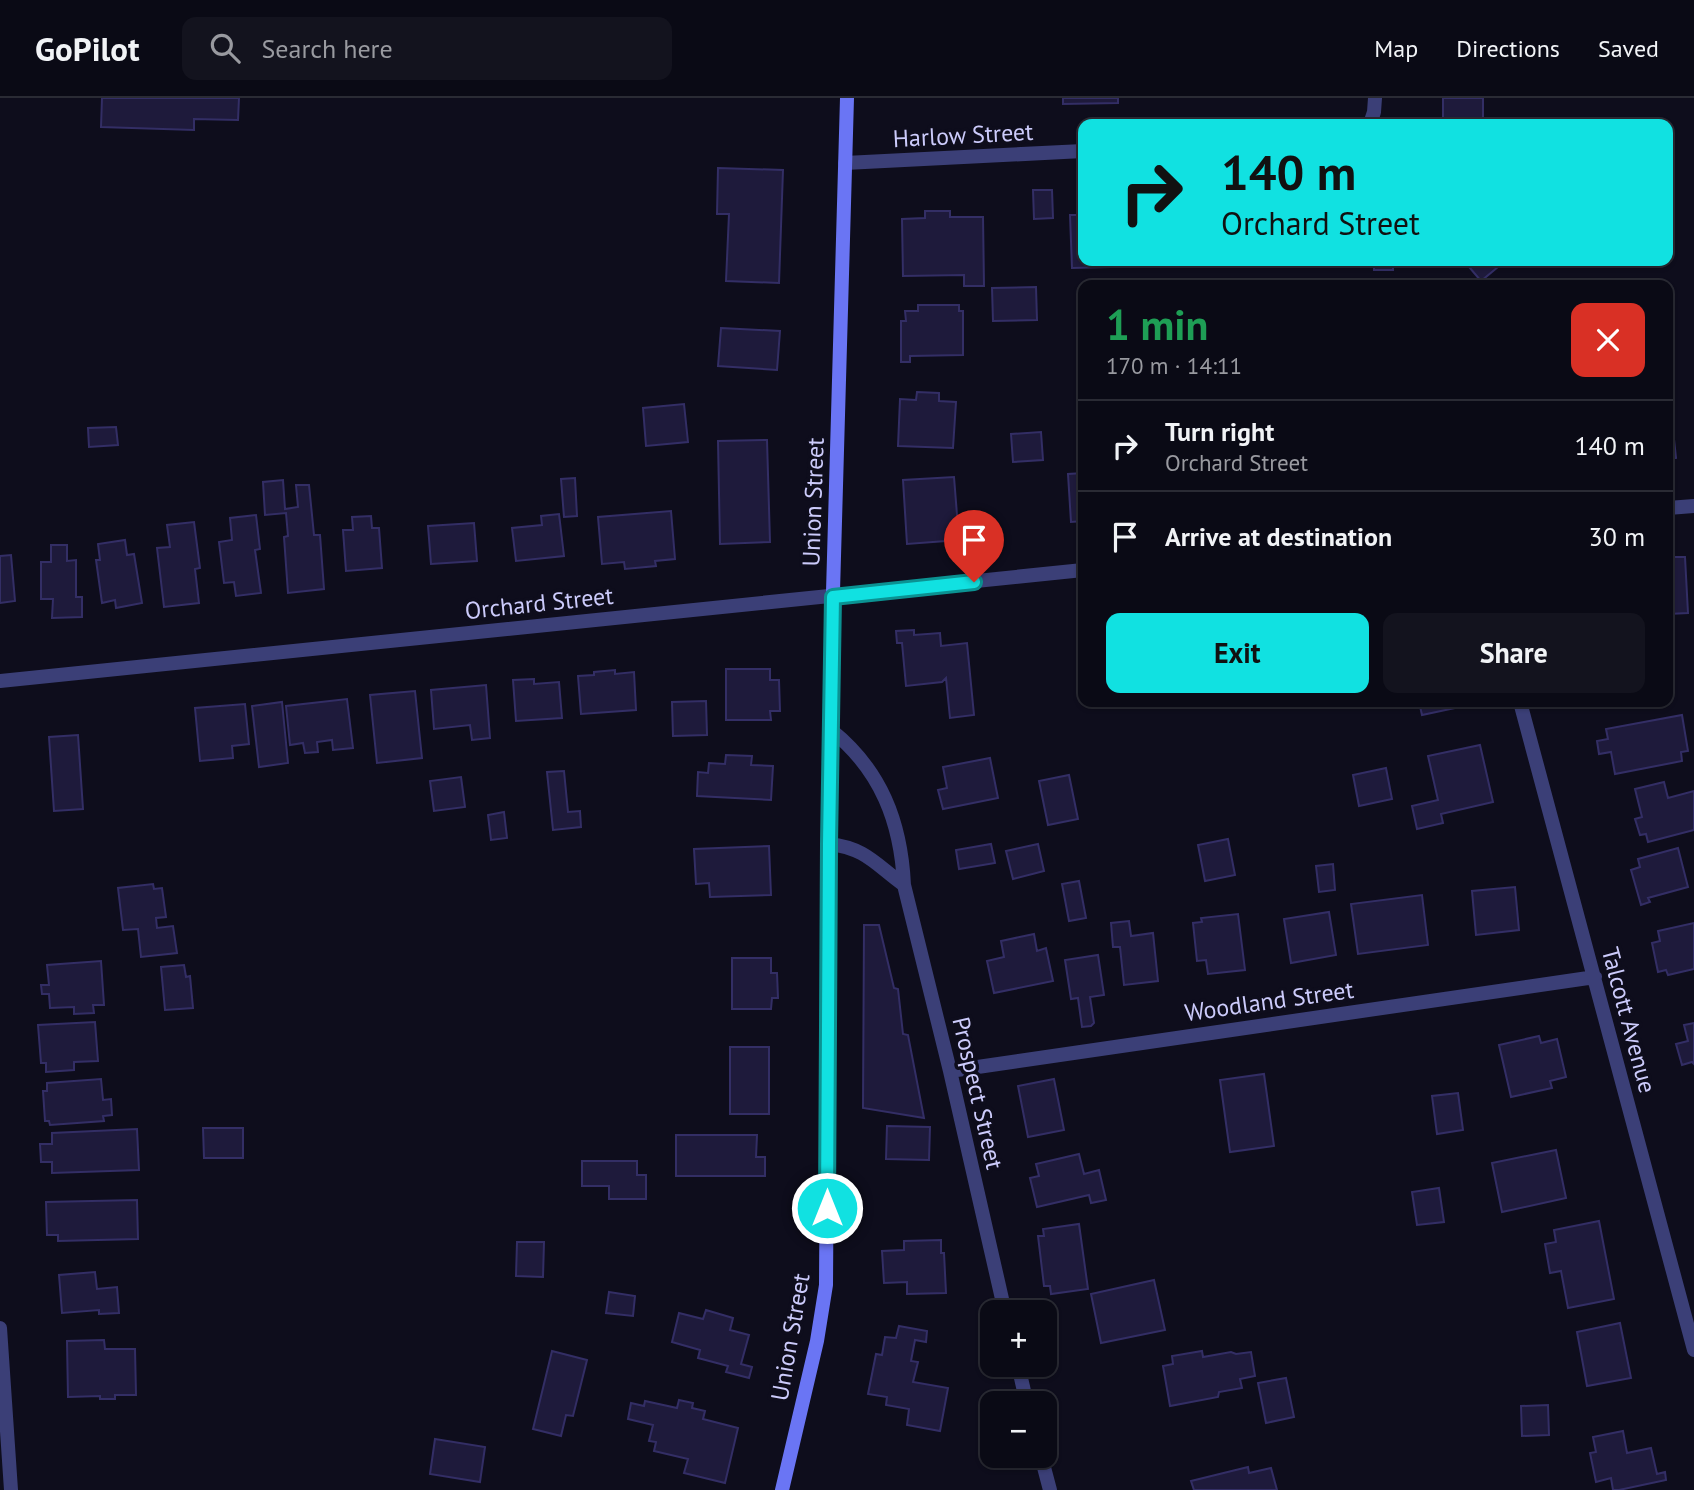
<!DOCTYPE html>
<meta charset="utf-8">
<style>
:root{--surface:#0a0a15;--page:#13131e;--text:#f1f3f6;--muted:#999aa0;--line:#2a2b34;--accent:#11e1e1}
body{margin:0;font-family:"PT Sans",sans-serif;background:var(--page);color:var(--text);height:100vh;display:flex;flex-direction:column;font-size:26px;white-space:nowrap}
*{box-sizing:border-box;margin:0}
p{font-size:23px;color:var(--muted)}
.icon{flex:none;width:38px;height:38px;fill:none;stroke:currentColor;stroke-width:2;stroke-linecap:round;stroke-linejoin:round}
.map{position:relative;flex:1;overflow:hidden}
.panel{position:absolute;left:1078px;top:182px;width:595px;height:427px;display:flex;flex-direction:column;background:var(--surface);border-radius:14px;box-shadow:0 2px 5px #0004,0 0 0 2px var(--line)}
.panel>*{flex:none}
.guide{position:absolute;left:1078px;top:21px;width:595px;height:147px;border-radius:14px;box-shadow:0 2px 5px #0004,0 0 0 2px var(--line);background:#11e1e1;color:#111;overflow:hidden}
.controls{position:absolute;left:980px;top:1202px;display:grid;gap:14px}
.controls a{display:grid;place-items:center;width:77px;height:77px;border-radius:14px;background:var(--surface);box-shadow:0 2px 5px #0004,0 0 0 2px var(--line);font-size:35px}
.pin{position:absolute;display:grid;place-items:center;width:60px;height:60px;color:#fff;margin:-72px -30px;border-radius:50% 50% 50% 0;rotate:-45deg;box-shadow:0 0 7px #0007}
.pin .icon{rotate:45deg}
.me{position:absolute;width:77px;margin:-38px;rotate:0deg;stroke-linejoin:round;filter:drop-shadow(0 0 5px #0008)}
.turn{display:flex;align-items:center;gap:24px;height:147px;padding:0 28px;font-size:32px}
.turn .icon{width:91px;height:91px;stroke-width:2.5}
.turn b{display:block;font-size:49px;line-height:60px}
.round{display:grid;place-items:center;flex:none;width:74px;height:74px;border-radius:14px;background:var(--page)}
.head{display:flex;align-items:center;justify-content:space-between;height:119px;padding:0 28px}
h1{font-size:42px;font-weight:800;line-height:52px;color:#1e9e55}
.primary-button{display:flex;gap:14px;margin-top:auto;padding:14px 28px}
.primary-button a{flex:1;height:80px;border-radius:14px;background:var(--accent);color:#111;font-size:28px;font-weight:800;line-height:80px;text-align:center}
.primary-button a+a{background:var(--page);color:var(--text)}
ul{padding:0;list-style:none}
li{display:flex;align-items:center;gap:21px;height:91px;padding:0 28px;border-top:2px solid var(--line)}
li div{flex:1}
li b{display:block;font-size:26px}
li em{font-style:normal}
header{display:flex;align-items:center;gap:42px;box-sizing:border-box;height:98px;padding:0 35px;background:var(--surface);border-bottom:2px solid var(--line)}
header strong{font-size:33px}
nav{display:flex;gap:38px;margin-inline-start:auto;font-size:24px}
.search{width:490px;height:63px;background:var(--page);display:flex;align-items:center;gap:18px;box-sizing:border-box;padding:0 24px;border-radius:14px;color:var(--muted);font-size:26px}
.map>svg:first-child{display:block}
</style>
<header>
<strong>GoPilot</strong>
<div class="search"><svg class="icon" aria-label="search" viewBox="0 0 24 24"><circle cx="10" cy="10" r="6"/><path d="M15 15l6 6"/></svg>Search here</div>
<nav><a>Map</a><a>Directions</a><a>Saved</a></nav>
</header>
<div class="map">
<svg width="1694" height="1392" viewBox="0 0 1694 1392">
<rect width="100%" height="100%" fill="#0e0d1c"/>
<path fill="#1e1a3b" stroke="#332e65" stroke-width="2" d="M102 0H239L238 22 194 21V32L101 29Z
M1063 0H1118V5L1063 6Z
M1443 0H1483V26H1443Z
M718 70 783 72 779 185 726 183 729 116H717Z
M1033 92H1052L1053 120 1034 121Z
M925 113H950V119H983L984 188H964V177L903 178 902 121 925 120Z
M1070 117H1083V163H1109L1110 169 1072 170Z
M1374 163H1393V172H1374Z
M1464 163H1503L1504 164 1481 183Z
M1036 189 1037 222 993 223 992 190Z
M918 207H959V213H963V257L910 258V264H901V223H906L905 213H918Z
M721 230 780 233 777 272 718 268Z
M1668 285 1676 360 1668 361Z
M917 294 939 295V303L956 304 953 350 898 348 900 301 916 302Z
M684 306 688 344 646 348 643 310Z
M116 329 118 347 89 349 88 330Z
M1041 334 1043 362 1013 364 1011 336Z
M767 342 770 444 720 446 718 343Z
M1083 375V423L1071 424 1068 376Z
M954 379 959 442 907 446 903 382Z
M575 380 577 418 564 419 561 381Z
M283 382 285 411 298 409 296 387H309L314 437H320L324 491 288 495 284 439 288 438 286 415 265 417 263 384Z
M671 413 675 461 655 463 656 468 625 471 624 464 602 466 598 419Z
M559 416 564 458 516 463 512 430 542 427 541 418Z
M256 417 260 451 255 452 261 495 236 498 234 484 224 485 219 444 232 442 230 420Z
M371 418 372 430H379L382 470 346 473 343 432H353L352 419Z
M194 424 200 470 195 471 199 505 164 509 157 450 170 449 167 427Z
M474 425 477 463 431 466 428 428Z
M125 442 127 457 134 456 142 505 116 510 115 502 102 505 96 462H100L98 446Z
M51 447H67V463L76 462V499H82V519L52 520 53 501H41V464H51Z
M11 457 15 503 0 505V458Z
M1668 459H1685L1688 515 1668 516Z
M914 532V537L940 535 941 548 967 545 974 617 950 620 946 580 942 584 906 588 902 545H897L896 533Z
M726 571H770V582H779L780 613H770L771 622H726Z
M615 572V576L634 574 636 612 581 616 578 578 594 577V574Z
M534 581V586L559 584 562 620 516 623 513 582Z
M486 587 490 640 472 642 470 627 434 631 431 592Z
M415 593 422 660 377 665 370 597Z
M347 601 353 650 333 652 332 642 317 644 318 654 305 655 303 645 290 647 286 608Z
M706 603 707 637 673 638 672 604Z
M282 604 288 665 259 669 252 608Z
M1419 604H1453L1455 610 1422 617Z
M245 606 249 646 232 648 233 660 200 663 195 610Z
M1682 617 1688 653 1681 654 1682 663 1615 676 1611 654 1599 656 1597 643 1608 641 1606 631Z
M78 637 83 711 54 713 49 639Z
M1480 647 1493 704 1441 716 1443 725 1417 731 1412 708 1438 702 1428 658Z
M726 657 752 658 751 667 773 668 771 702 697 698 698 674 708 675 709 665 725 666Z
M990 660 998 700 943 711 938 692 947 690 943 669Z
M1386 670 1392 701 1359 708 1353 677Z
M564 673 568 714 580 713 581 729 553 732 547 674Z
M1069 677 1078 721 1048 727 1039 683Z
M461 679 465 709 434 713 430 683Z
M1664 684 1668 700 1694 693V732L1648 744 1646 736 1640 737 1635 721 1642 719 1635 691Z
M504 714 507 740 491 742 488 717Z
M1228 741 1235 777 1205 783 1198 747Z
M991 746 995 765 959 771 956 752Z
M1038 746 1044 773 1013 781 1006 753Z
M769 748 771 797 710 799 709 785 696 786 694 751Z
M1678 750 1688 789 1648 800 1650 804 1641 807 1631 772 1640 769 1638 761Z
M1333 766 1335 792 1319 794 1316 768Z
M1079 783 1086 820 1069 823 1062 786Z
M153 786 154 791 162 790 166 819 156 820 157 830 173 828 177 855 141 859 138 831 123 832 118 790Z
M1515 789 1519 832 1476 837 1472 793Z
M1422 797 1428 847 1358 856 1351 806Z
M1329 814 1336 857 1291 865 1284 821Z
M1238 816 1245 872 1208 876 1206 862 1197 863 1193 825 1202 824 1201 820Z
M1129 823 1131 838 1153 835 1158 883 1124 887 1120 849H1113L1111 825Z
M1694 825V871L1668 877 1666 872 1658 874 1652 845 1660 843 1658 833Z
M864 827H879L894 890 898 891 903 936 908 937 924 1020 863 1010Z
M1034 836 1037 853 1046 850 1053 883 994 895 987 863 1004 859 1001 843Z
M1098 857 1104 897 1090 899 1094 925 1091 928 1082 929 1078 900 1071 901 1065 862Z
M732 860H771V875H777L778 900H772L771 911H732Z
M101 863 104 907H93L94 915 74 916V909L50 910 49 896H42L41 887H49L47 867Z
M184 867 186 879 190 878 193 910 165 912 161 869Z
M95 924 98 963 74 964V972L46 974V965H41L38 927Z
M1694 925V966L1692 964 1682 967 1676 946 1688 943 1684 927Z
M1539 938 1541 945 1557 941 1566 979 1550 983 1552 990 1511 999 1499 947Z
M730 949H769V1016H730Z
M1264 976 1274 1048 1230 1054 1220 982Z
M101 981 103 1002 111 1001 112 1017 103 1018 104 1023 50 1027 49 1023H45L43 993H47V985Z
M1054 981 1064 1032 1028 1039 1018 988Z
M1458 995 1463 1032 1437 1036 1432 998Z
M887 1028 930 1029 929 1062 886 1061Z
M203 1030H243V1060H204Z
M137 1031 139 1072 52 1075V1064H41L40 1046H52V1035Z
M676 1037H757L756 1059H765V1078H676Z
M1556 1052 1566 1100 1502 1114 1492 1065Z
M1079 1056 1084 1076 1099 1072 1106 1102 1091 1105 1089 1097 1037 1109 1030 1080 1039 1078 1036 1066Z
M582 1063H637V1077H646V1101H609V1088H582Z
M1439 1090 1444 1124 1417 1127 1412 1094Z
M137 1102 138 1141 58 1143V1137H47L46 1104Z
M1599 1123 1614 1201 1568 1210 1561 1173 1550 1175 1545 1146 1556 1144 1554 1132Z
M1079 1126 1088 1191 1051 1196 1050 1188H1044L1038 1138H1044L1043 1131Z
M941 1142V1155H944L946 1195 907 1196V1184L884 1185 882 1153 904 1152V1143Z
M517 1144H544L543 1179 516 1178Z
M95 1174 97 1191 117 1189 119 1215 99 1216V1212L62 1215 59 1177Z
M1154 1182 1165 1232 1101 1245 1091 1196Z
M609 1194 635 1198 633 1218 606 1215Z
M706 1212 733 1220 730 1232 749 1237 741 1266 752 1269 749 1280 726 1274 728 1268 698 1260 700 1252 672 1244 679 1215 703 1221Z
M1620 1225 1631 1280 1587 1288 1577 1234Z
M899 1228 927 1233 926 1244 915 1242 911 1263 918 1264 913 1284 948 1290 940 1333 907 1327 909 1311 886 1307 887 1299 868 1296 876 1256 882 1257 885 1239 896 1240Z
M104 1242 105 1251H135L136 1297H115V1301H100V1298L68 1299 67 1243Z
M552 1253 587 1262 573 1318 566 1317 561 1338 533 1331Z
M1202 1253 1203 1259 1231 1254 1236 1256 1251 1254 1255 1278 1240 1281 1242 1290 1219 1294 1218 1299 1170 1308 1163 1268 1173 1266 1172 1258Z
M1286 1280 1294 1319 1266 1325 1258 1285Z
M679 1302 693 1305 692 1310 705 1313 703 1321 738 1330 725 1385 684 1375 688 1361 654 1353 656 1344 649 1343 653 1327 628 1321 631 1305 644 1308 645 1303 677 1310Z
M1548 1307 1549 1337 1522 1338 1521 1308Z
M1623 1333 1627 1355 1651 1350 1657 1376 1665 1374 1666 1382 1619 1392H1613L1611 1380 1596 1384 1590 1355 1596 1354 1593 1339Z
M435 1341 485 1349 480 1384 430 1376Z
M1248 1369 1249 1375 1271 1370 1277 1392H1194L1191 1383Z"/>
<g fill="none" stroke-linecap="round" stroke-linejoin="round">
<path stroke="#3b3f77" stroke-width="14" d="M1370 26 1374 14 1375 0
M845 65 1083 53
M1668 410 1694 408
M0 583 1083 472
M1520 604 1694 1252
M831 632C881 672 901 724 904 787L950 973 1005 1214
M829 746C866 750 876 767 904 787
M950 973 1595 879
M0 1230 11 1392
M1018 1267 1027 1306
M1041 1358 1050 1392"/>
<path stroke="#6a75f4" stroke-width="14" d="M782 1392 817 1243 826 1187 829 746 832 529 847 0"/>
</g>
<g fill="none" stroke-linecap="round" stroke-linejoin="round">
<g stroke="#0b9292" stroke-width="18">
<path id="route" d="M827 1110 829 746 833 499 974 484"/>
</g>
<use href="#route" stroke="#11e1e1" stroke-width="12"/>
</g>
<g text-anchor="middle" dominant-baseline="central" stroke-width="7" stroke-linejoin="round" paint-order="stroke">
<g font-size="24" fill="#cccbfb" stroke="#0e0d1c">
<text transform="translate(963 37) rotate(-3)">Harlow Street</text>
<text transform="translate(813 404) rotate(-88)">Union Street</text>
<text transform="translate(539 505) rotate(-6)">Orchard Street</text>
<text transform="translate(1269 903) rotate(-8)">Woodland Street</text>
<text transform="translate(1629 922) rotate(75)">Talcott Avenue</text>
<text transform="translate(978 995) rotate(77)">Prospect Street</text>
<text transform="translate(790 1239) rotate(-80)">Union Street</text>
</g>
</g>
</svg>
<div class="controls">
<a>+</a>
<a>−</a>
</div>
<div class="pin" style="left:974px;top:484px;background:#d93025"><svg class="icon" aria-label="arrive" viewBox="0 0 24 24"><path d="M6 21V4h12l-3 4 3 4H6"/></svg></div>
<svg class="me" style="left:827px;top:1110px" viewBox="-20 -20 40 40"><circle r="17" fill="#11e1e1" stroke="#fff" stroke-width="3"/><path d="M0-11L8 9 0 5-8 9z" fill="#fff"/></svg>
<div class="guide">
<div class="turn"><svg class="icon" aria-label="right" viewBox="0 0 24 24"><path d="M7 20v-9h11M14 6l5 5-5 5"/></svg><div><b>140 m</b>Orchard Street</div></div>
</div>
<section class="panel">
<div class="head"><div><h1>1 min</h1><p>170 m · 14:11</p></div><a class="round" style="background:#d93025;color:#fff"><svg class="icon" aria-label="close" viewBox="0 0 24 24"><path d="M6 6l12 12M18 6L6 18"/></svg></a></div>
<ul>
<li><svg class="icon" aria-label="right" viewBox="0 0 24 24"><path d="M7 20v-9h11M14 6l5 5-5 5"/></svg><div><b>Turn right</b><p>Orchard Street</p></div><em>140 m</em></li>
<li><svg class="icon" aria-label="arrive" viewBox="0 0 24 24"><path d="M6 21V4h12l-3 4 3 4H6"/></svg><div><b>Arrive at destination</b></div><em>30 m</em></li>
</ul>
<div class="primary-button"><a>Exit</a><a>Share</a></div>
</section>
</div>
